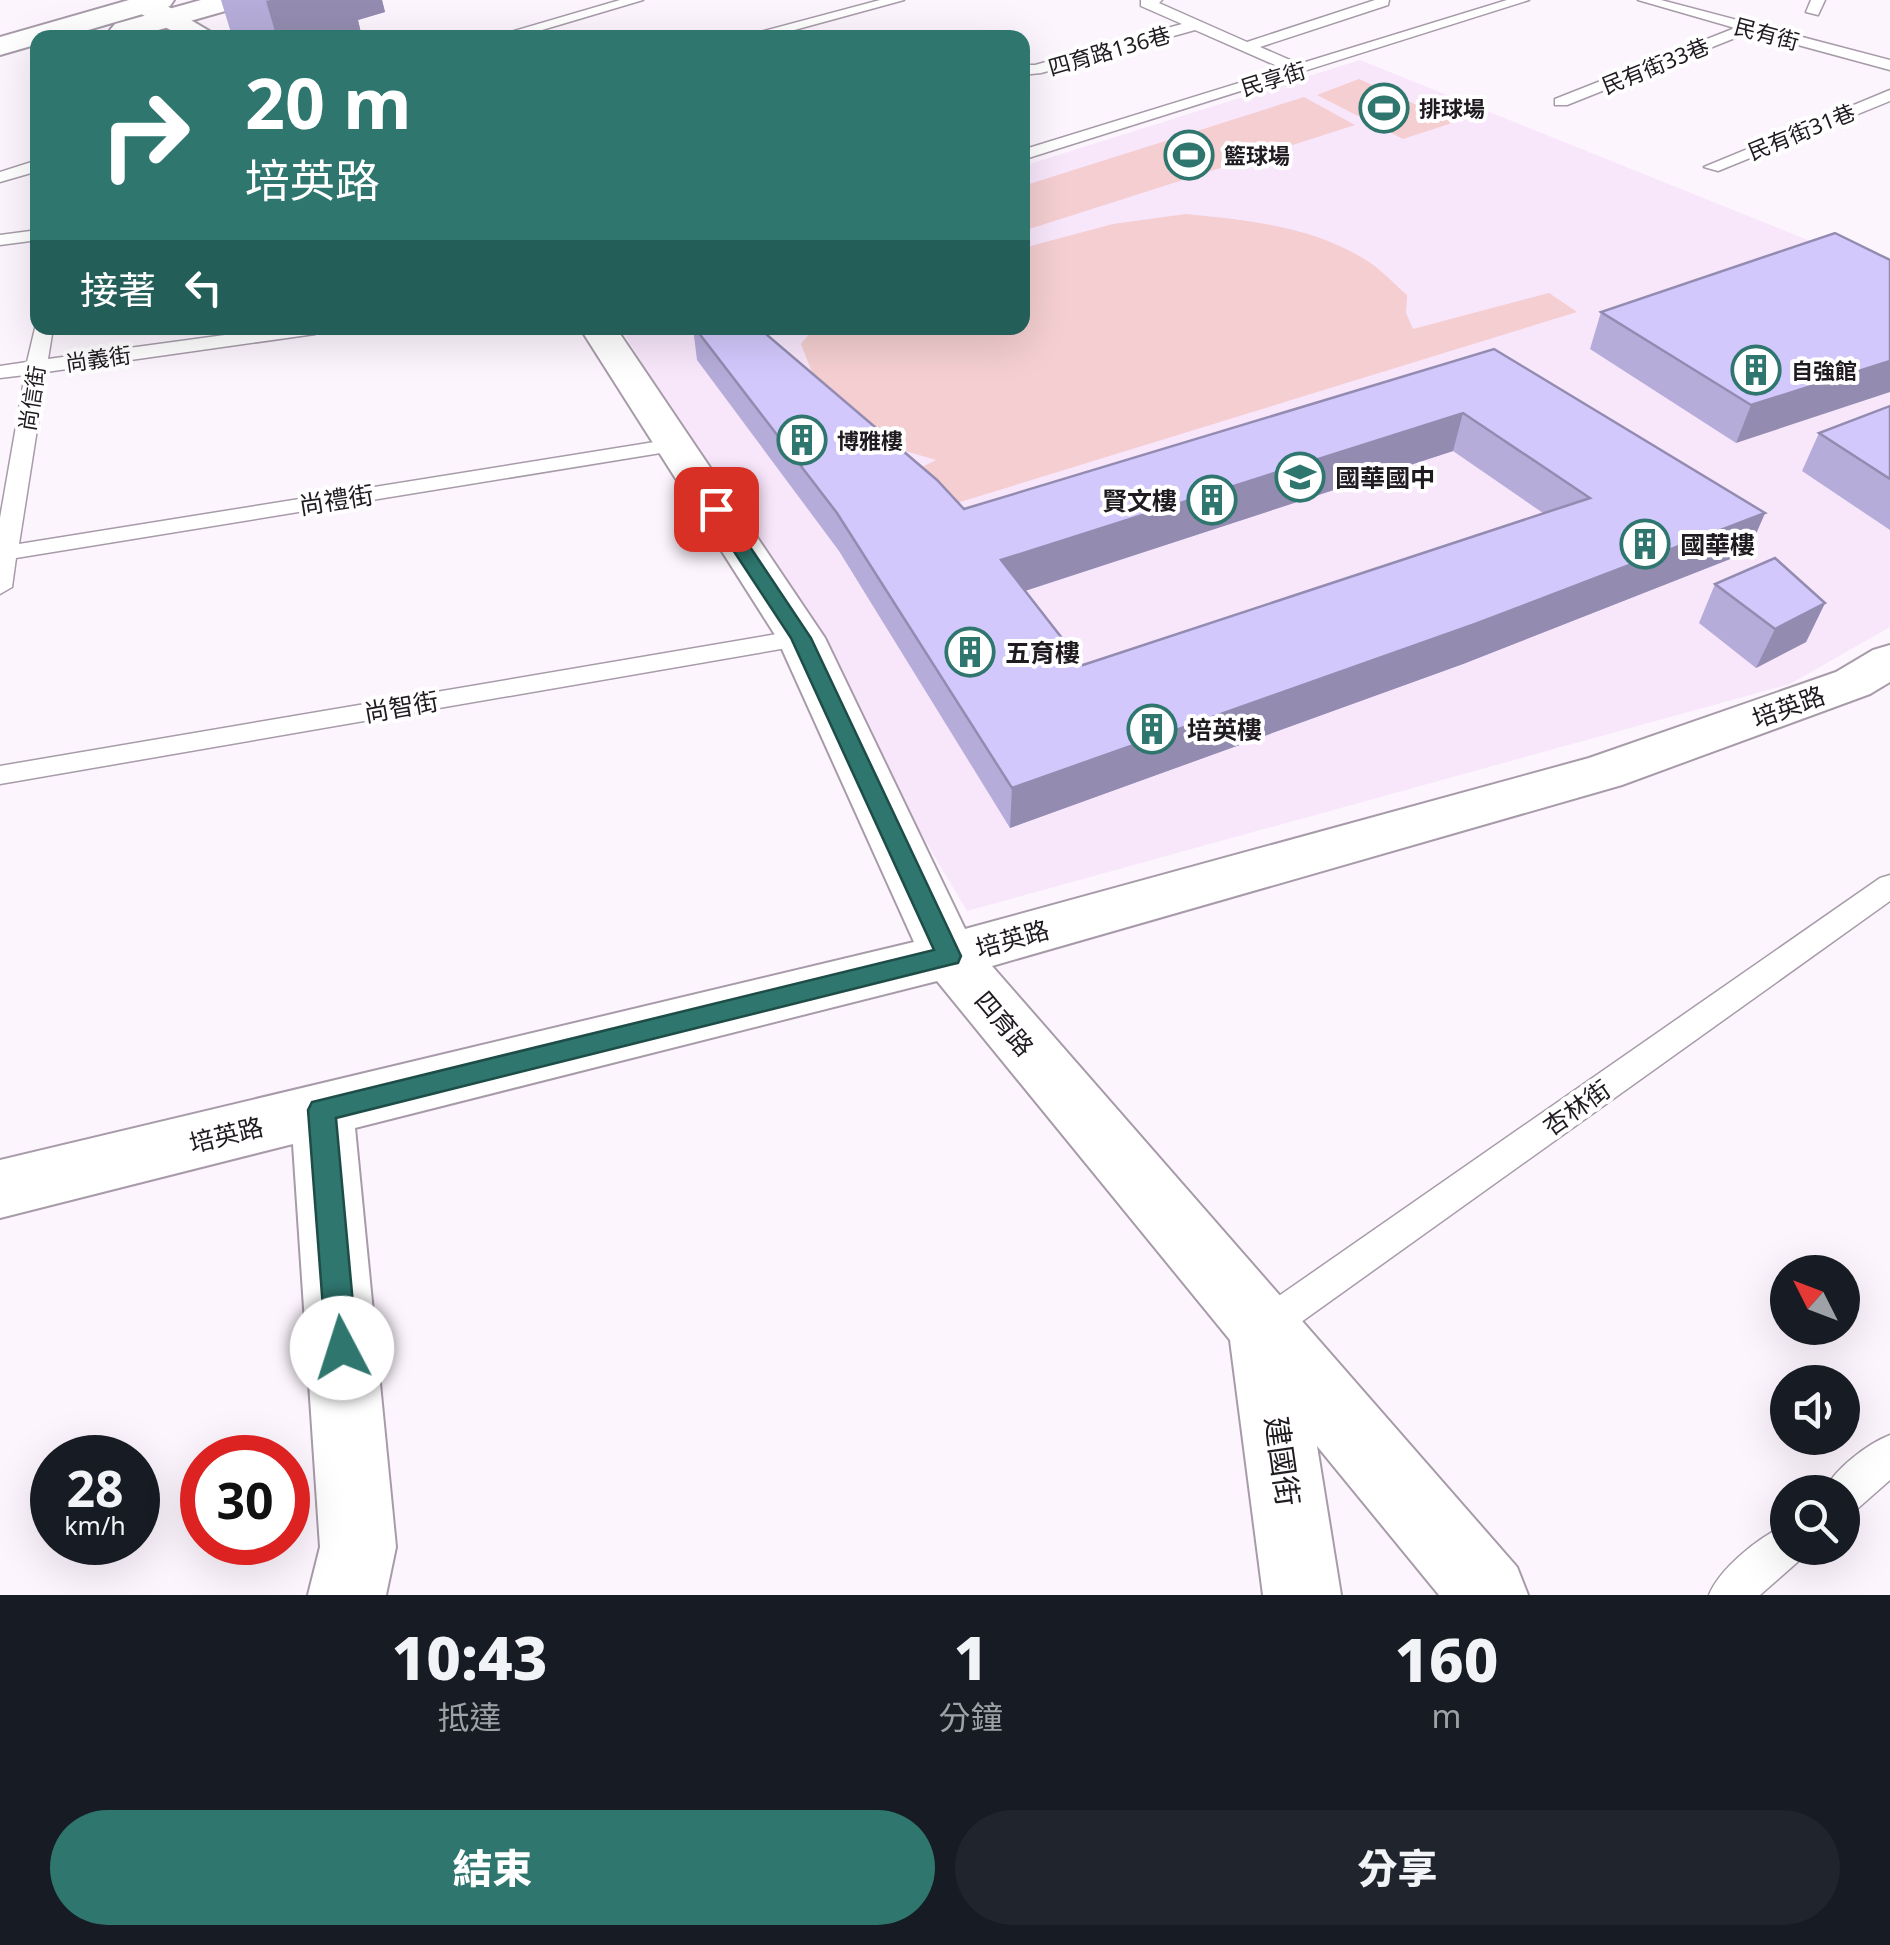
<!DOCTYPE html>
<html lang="zh-TW">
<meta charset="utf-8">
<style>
:root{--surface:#171b24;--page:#20242c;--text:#f1f3f6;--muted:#9ea1a6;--accent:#2e766e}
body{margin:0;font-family:"Noto Sans","Noto Sans TC",sans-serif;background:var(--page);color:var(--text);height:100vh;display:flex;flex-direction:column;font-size:38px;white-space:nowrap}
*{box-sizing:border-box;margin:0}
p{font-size:32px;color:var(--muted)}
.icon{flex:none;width:55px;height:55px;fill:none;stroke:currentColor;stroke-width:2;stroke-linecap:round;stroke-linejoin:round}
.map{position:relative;height:1595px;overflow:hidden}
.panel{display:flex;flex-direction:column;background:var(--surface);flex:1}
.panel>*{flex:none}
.top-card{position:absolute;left:30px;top:30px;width:1000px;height:305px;border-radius:20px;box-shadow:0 10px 40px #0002;background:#2e766e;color:#fff;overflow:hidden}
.needle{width:65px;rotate:312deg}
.controls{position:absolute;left:1770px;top:1255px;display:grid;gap:20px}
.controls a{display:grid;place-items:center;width:90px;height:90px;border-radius:50%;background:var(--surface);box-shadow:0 10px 40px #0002;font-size:50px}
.speed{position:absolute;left:30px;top:1435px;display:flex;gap:20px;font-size:50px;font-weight:700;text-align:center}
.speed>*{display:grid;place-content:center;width:130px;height:130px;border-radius:50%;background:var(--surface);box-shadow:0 10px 40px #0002;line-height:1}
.speed small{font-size:25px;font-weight:400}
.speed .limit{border:15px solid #d22;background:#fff;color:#111}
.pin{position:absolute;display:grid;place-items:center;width:85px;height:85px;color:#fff;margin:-42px;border-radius:20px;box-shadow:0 5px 15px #0006}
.me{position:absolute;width:110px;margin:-55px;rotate:355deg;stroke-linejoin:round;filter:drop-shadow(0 0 8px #0008)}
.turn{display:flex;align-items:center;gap:35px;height:210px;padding:0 50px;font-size:45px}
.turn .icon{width:130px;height:130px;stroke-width:2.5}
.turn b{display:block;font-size:70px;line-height:85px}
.then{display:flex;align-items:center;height:95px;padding:0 50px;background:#0003;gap:20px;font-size:38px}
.eta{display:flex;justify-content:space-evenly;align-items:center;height:170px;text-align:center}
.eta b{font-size:60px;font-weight:800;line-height:70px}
.button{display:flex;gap:20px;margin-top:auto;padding:20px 50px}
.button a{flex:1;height:115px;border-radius:60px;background:var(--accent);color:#fff;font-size:40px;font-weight:800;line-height:115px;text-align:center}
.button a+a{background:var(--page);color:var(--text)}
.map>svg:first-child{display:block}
</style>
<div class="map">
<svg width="1890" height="1595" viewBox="0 0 1890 1595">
<rect width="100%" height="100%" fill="#fdf5fe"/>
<path fill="#f8e6fb" d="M1360 60 1890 273V627L1790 684 967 911 621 328H1022L1023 166Z"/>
<path fill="#f4ced0" d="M1359 79 1455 122 1403 139 1317 95Z
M1304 97 1355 125 1023 231V186Z
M1186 214C1248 220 1311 226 1366 260 1381 269 1394 284 1407 295L1406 313 1413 329 1549 293 1577 312 947 506 912 472 936 460 902 450 813 375 801 344 814 328H1022L1023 248 1113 224Z"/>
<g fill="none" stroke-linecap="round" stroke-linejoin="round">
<g stroke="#a79ba9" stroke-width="3">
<path id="service" d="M620 0H643L515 38H490Z
M880 0H904L765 38H738Z
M1141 0H1162L1159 3 1247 42 1375 0H1389L1388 5 1260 47 1299 64 1507 0H1529L1022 160V150L1284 69 1195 30 1041 73 1022 75V65H1035L1182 24 1141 6Z
M1638 0H1661L1890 60V70L1750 32 1567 105H1555V99L1735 28Z
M1811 0H1825L1818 15 1806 12Z
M1890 90V101L1718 171 1704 167Z
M38 160V171L0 182V172Z
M38 230V240L0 245V235Z
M36 324 38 328H53L48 359 276 328H325L315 334 46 372 19 544 673 439 684 445 673 451 16 558 12 587 0 594V518L25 375 0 378V366L27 362Z
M801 630 810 632 813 638 810 644 0 784V766Z
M1890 875V901L1276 1340 1263 1345 1250 1340 1245 1328 1250 1316 1880 878Z
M1890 1435V1480L1856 1510 1842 1515V1492H1824C1833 1470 1867 1444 1890 1435Z
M1788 1524V1548H1807L1802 1558 1760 1595H1709C1720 1568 1760 1536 1788 1524Z"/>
</g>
<g stroke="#a79ba9" stroke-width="4">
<path id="minor" d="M133 0H157L221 38H185L134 10 131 4Z
M580 328H616L825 638 965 929 1589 758 1836 672 1873 650 1890 645V682L1870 694 1622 785 992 966 1517 1567 1528 1595H1439L1317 1446 1341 1595H1263L1230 1340 937 981 355 1128 396 1547 386 1595H308L320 1547 293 1144 0 1218V1160L914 942 777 638Z"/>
</g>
<g stroke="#a79ba9" stroke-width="4">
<path id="tertiary" d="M129 0H174L170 6 61 38H38V44L0 55V37Z
M201 0H247L243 6 130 38 115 36 110 30 115 24Z"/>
</g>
<use href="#service" fill="#fff" fill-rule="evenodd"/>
<use href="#minor" fill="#fff" fill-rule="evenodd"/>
<use href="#tertiary" fill="#fff" fill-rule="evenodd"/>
</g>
<path fill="#b5acd9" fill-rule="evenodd" d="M221 0H382L385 12 358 20 362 38H235L232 36Z
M1835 233 1736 443 1590 349 1601 312Z
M693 328H759L964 509 1494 349 1765 513 1748 552 1463 664 1010 828 839 551 697 360ZM1453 451 1543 513 1083 665 1025 591Z
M1890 406V530L1802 471 1819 433Z
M1715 584 1825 603 1806 642 1756 668 1699 623Z"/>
<path fill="#938cb0" d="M270 0H382L385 12 358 20 362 37 277 38 266 1Z
M1890 361V392L1736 443 1751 405Z
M1463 413 1453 451 1000 599 1001 560Z
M1765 513 1748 552 1463 664 1010 828 1012 788Z
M1825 603 1806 642 1756 668 1775 629Z"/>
<path fill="#d2c8fc" stroke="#938cb0" stroke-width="2.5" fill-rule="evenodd" d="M1835 233 1890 260V361L1751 405 1601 312Z
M695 328H759L937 480 964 509 1494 349 1765 513 1475 624 1012 788 837 513ZM1463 413 1590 498 1083 665 1001 560Z
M1890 406V479L1819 433Z
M1775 558 1825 603 1775 629 1715 584Z"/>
<path fill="#2e766e" stroke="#1e4d48" stroke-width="2.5" d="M716 503 722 505 811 638 961 956 958 963 949 965 336 1118 357 1348 352 1359 342 1363 331 1359 326 1348 308 1110 312 1102 934 950 791 638 706 509Z"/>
<defs>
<g id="stadium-ring" transform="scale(2.5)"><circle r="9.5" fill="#fff" stroke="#2e766e" stroke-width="1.5"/><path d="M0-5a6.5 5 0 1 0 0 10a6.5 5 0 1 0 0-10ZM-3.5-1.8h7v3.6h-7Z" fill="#2e766e"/></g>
<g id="building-ring" transform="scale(2.5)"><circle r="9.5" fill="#fff" stroke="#2e766e" stroke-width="1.5"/><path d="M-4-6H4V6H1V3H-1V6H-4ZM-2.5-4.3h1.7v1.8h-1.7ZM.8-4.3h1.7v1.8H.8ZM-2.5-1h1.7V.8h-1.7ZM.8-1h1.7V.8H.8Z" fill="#2e766e"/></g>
<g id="school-ring" transform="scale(2.5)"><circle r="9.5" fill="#fff" stroke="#2e766e" stroke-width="1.5"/><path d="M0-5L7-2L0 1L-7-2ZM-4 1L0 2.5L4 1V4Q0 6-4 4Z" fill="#2e766e"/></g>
</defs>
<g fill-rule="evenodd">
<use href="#stadium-ring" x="1384" y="108"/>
<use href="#stadium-ring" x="1189" y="155"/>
<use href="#building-ring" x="1756" y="370"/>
<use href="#building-ring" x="802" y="440"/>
<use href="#school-ring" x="1300" y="477"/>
<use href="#building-ring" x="1212" y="500"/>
<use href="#building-ring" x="1645" y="544"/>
<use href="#building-ring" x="970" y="652"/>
<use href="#building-ring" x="1152" y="729"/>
</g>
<g text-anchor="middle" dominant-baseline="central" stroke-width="8" stroke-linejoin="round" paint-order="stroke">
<g font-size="22" fill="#201b21" stroke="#fff">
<text transform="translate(1767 33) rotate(15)">民有街</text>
<text transform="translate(1109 50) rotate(-16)">四育路136巷</text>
<text transform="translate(1655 65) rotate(-22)">民有街33巷</text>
<text transform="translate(1273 78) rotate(-17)">民享街</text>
<text transform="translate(1801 131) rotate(-22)">民有街31巷</text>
<text transform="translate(98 358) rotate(-8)">尚義街</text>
<text transform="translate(31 398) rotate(-81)">尚信街</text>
</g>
<g font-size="22" font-weight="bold" fill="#201b21" stroke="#fff" text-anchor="start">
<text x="1419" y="108">排球場</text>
<text x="1224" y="155">籃球場</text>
<text x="1791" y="370">自強館</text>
<text x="837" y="440">博雅樓</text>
</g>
<g font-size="25" font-weight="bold" fill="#201b21" stroke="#fff" text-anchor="start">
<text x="1335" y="477">國華國中</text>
<text x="1177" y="500" text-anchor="end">賢文樓</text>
<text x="1680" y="544">國華樓</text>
<text x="1005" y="652">五育樓</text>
<text x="1187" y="729">培英樓</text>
</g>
<g font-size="25" fill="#201b21" stroke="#fff">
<text transform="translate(336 499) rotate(-9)">尚禮街</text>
<text transform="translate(401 706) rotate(-10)">尚智街</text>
<text transform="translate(1788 706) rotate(-20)">培英路</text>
<text transform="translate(1012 938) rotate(-16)">培英路</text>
<text transform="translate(1005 1023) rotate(50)">四育路</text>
<text transform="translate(1576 1107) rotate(-35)">杏林街</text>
<text transform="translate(226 1134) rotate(-14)">培英路</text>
</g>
<g font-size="30" fill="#201b21" stroke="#fff">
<text transform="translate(1283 1461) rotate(82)">建國街</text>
</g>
</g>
</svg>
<div class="controls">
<a><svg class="needle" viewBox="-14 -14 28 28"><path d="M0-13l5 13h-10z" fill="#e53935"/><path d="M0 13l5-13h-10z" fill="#9ea1a6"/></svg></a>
<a><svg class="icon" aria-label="sound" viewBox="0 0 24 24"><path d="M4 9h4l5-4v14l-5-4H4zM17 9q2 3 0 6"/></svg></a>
<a><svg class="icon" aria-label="search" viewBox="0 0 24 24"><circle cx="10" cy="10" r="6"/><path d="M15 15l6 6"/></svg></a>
</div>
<div class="speed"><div>28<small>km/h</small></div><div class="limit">30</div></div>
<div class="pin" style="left:716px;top:509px;background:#d93025"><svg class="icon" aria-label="arrive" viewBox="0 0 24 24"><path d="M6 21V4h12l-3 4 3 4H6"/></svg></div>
<svg class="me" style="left:342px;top:1348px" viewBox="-20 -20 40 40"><circle r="19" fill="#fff"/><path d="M0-13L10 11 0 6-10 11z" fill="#2e766e"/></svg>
<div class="top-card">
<div class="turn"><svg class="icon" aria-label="right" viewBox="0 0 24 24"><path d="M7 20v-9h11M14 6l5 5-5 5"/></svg><div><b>20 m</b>培英路</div></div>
<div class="then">接著<svg class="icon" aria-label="left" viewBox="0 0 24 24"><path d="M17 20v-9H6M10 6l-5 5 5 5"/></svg></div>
</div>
</div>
<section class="panel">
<div class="eta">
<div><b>10:43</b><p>抵達</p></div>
<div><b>1</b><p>分鐘</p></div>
<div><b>160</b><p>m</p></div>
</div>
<div class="button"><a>結束</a><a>分享</a></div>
</section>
